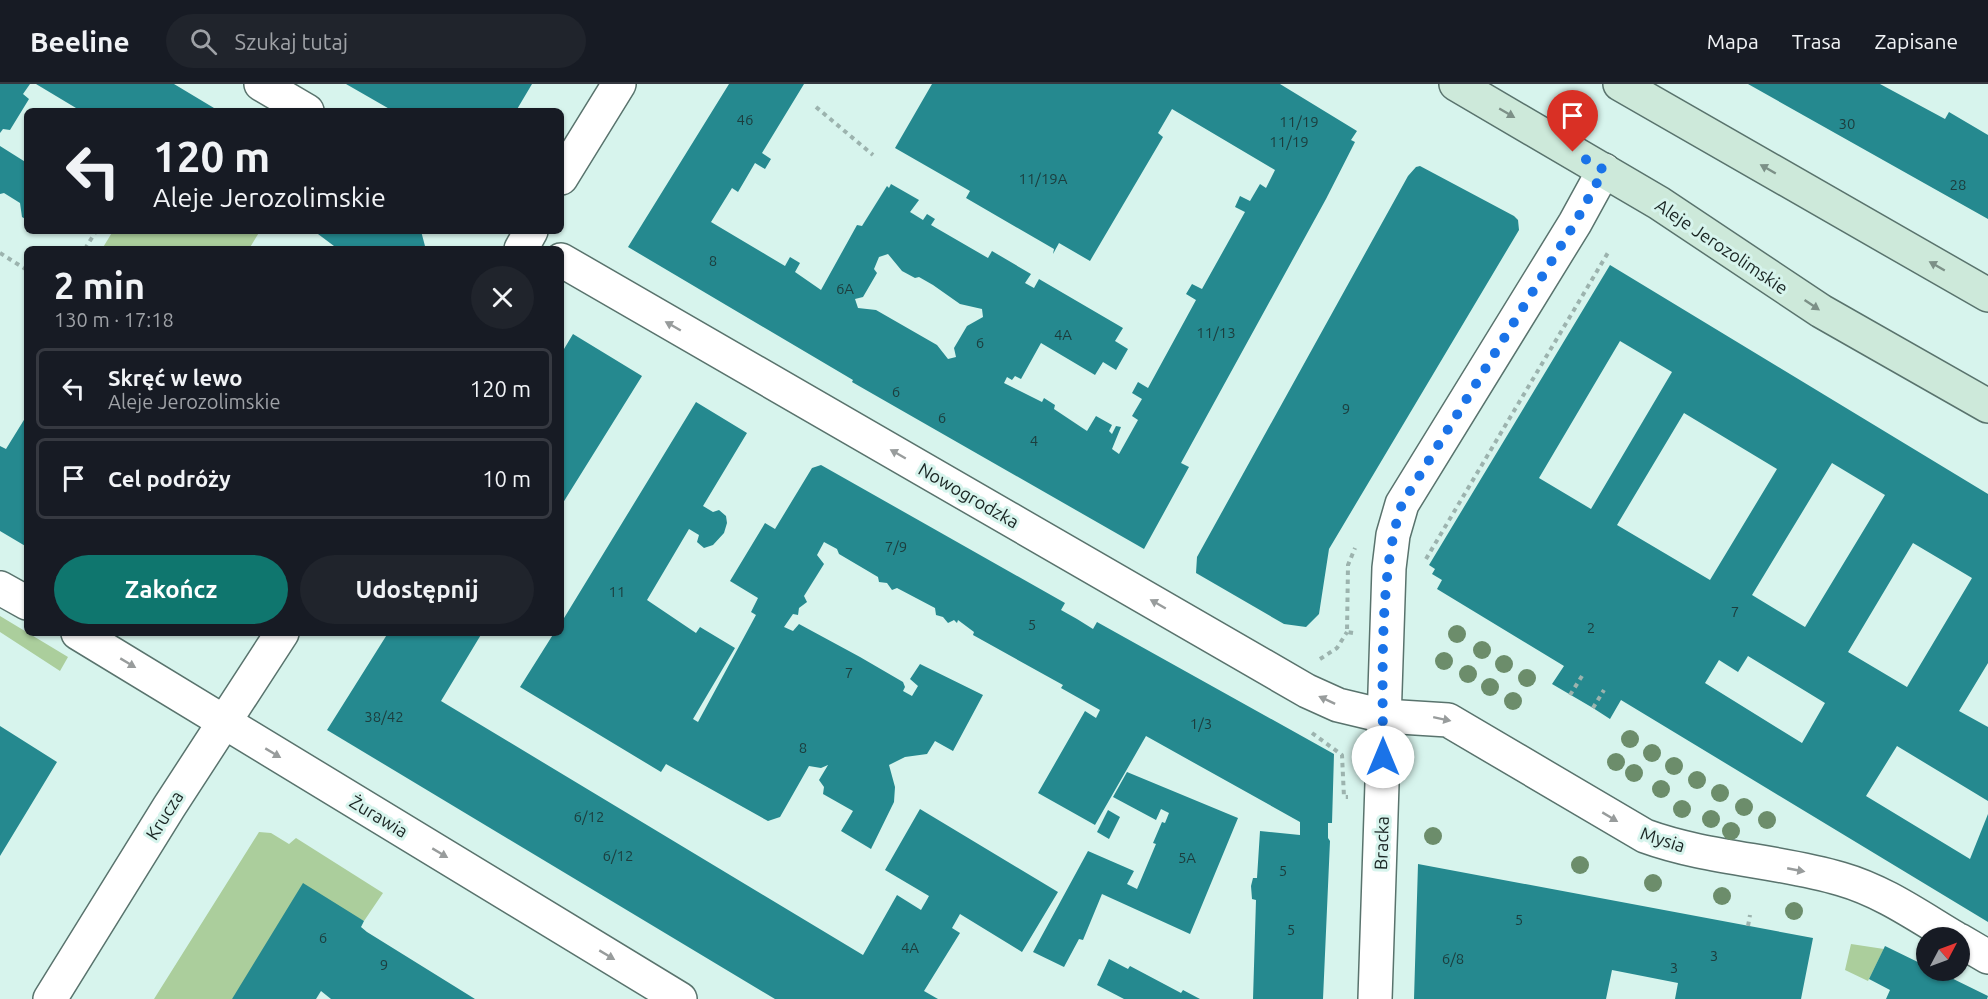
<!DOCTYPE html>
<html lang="pl">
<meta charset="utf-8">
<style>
:root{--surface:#171b24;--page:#20242c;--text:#f1f3f6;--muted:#9ea1a6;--line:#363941;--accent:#0f766e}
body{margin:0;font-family:Ubuntu,sans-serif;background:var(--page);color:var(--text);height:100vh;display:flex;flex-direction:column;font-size:22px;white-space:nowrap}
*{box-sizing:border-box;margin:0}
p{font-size:20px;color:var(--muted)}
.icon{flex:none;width:33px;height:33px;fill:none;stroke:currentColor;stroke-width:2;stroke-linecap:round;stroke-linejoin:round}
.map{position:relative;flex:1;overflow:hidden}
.drawer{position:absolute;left:24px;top:162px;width:540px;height:390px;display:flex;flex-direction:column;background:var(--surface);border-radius:9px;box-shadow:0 2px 4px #0004}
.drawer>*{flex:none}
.guide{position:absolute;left:24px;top:24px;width:540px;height:126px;border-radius:9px;box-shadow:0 2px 4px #0004;background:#171b24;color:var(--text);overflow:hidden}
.needle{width:39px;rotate:49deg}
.fabs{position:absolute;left:1916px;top:843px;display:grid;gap:12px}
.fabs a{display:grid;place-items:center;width:54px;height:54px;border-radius:50%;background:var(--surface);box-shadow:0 2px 4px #0004;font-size:30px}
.pin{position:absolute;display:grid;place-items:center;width:51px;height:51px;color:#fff;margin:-62px -26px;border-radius:50% 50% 50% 0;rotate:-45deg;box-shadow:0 0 6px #0007}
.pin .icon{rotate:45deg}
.me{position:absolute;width:66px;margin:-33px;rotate:0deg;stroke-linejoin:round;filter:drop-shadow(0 0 4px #0008)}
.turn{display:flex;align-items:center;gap:21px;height:126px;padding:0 30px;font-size:27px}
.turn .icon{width:78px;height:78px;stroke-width:2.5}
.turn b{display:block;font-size:42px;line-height:51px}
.round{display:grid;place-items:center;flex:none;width:63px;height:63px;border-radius:32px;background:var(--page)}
.headline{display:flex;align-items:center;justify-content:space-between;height:102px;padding:0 30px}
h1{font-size:36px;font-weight:600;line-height:45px}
.button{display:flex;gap:12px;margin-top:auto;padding:12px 30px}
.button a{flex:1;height:69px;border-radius:36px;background:var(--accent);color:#fff;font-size:24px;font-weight:600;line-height:69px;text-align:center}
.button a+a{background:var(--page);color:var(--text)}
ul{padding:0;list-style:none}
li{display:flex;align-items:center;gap:18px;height:81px;margin:0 12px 9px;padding:0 18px;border:3px solid var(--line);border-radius:9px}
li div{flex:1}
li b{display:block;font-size:22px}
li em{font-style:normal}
header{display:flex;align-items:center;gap:36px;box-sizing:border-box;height:84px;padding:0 30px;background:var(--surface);border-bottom:2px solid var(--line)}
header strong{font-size:28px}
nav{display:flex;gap:33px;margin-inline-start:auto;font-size:21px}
.search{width:420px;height:54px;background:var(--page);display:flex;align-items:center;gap:15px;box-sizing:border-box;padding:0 21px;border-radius:33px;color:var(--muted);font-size:22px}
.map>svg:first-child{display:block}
</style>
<header>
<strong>Beeline</strong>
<div class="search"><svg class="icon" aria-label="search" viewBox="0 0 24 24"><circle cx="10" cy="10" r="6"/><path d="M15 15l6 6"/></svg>Szukaj tutaj</div>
<nav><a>Mapa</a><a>Trasa</a><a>Zapisane</a></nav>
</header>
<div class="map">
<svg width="1988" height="915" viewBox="0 0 1988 915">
<rect width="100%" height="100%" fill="#d7f4ed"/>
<path fill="#abce9c" d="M113 147H260L249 165H102Z
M0 532 68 573 60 587 0 548Z
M259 748 271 749 289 760 296 754 383 809 364 837 358 834 232 915H154Z
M1851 860 1884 865 1868 897 1845 886Z"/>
<path fill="#25898f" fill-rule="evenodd" d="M0 0H30L23 10 29 15 10 46 3 45 0 49Z
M36 0H174L219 27H81Z
M346 0H532L516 27H393Z
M729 0H804L762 69 771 75 765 85 755 79 738 108 732 104 711 138 785 182 790 173 800 179 795 188 821 206 857 141 862 142 887 102 889 104 891 100 919 116 910 128 923 136 927 130 935 135 931 141 988 174 992 167 1031 190 1025 199 1034 204 1039 195 1123 244 1115 257 1128 265 1116 286 1103 278 1095 291 1041 259 1021 295 1015 292 1012 296 1007 293 1004 299 1042 318 1044 314 1055 321 1054 325 1087 347 1096 332 1112 341 1109 347 1112 350 1116 342 1121 343 1112 365 1119 370 1138 336 1132 332 1142 315 1132 309 1138 298 1148 304 1196 216 1186 210 1192 200 1202 205 1245 128 1235 123 1240 112 1250 117 1260 100 1266 104 1275 86 1172 25 1158 49 1163 53 1090 177 1059 159 1053 170 1054 165 966 114 970 107 895 64 932 0H1280L1357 47 1351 56 1355 58 1326 115 1181 379 1189 383 1144 465 852 298 853 296 628 163ZM888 170 902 187 915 194 919 193 933 201 960 220 982 225 983 233 967 242 954 264 956 273 948 275 937 261 876 226 858 224 855 215 863 213 877 189 874 185 879 173Z
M1748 0H1880L1945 35 1949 28 1988 51V135Z
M0 62 27 79V136L22 133 20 119 4 109 0 110Z
M1420 82 1514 132 1518 136 1519 146 1329 465 1319 530 1306 543 1284 540 1196 489 1197 473 1408 92 1416 83Z
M314 147H421L425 162 423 165H338Z
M1610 181 1988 410V579L1959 627 1988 643V717L1897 662 1866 712 1970 775 1988 730V838L1621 616 1610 635 1593 624 1552 600 1564 582 1437 505 1442 496 1432 490 1435 485 1429 481ZM1620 257 1672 288 1591 425 1539 394ZM1684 329 1777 385 1710 496 1617 441ZM1832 379 1885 411 1805 543 1752 511ZM1913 459 1972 494 1907 603 1848 568ZM1748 572 1825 619 1802 659 1705 599 1719 576 1738 588Z
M573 250 642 292 561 422V270Z
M696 318 747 349 703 422 713 428 719 426 726 432 727 439 724 449 713 461 704 464 697 458 699 451 689 445 647 516 696 549 700 543 735 564 693 635 698 638 756 531 751 528 758 514 730 497 765 439 775 445 812 384 821 381 1065 519 1061 526 1077 535 1093 545 1097 538 1334 670 1332 739H1328V754L1330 757 1323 915H1253L1256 816 1252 815 1251 802 1253 794H1257L1260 747 1300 751V738L1146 652 1095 741 1038 709 1085 627 1096 634 1100 626 1061 604 1063 601 973 551 974 548 958 536 957 539 954 536 948 539 943 533 936 531 935 524 897 504 892 506 887 499 879 498 878 493 839 470 837 465 824 458 817 471 824 480 804 512 807 518 799 524 798 531 793 530 784 543 793 547 799 540 860 573 903 598 905 603 903 607 912 612 918 602 910 595 920 580 983 611 953 667 935 657 927 670 905 673 889 681 895 703 894 718 871 765 841 747 853 727 823 710 824 703 819 696 828 681 821 684 809 682 780 733 768 737 666 680 661 688 520 603 554 549H561V539Z
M27 331V463L0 447V362L6 365Z
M388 549H482L441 617 863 871 897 811 921 826 929 812 885 786 920 725 1058 808 1022 868 960 830 952 844 960 849 924 907 938 915H775L327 646Z
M0 642 57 678 0 772Z
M1127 688 1238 734 1190 850 1102 810 1083 856 1079 855 1064 883 1033 868 1088 767 1134 787 1127 800 1137 805 1156 760 1153 759 1162 738 1165 739 1169 729 1161 725 1156 736 1113 713Z
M1108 726 1120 733 1109 755 1097 748Z
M1418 780 1813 854 1801 915H1675L1678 899 1612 886 1606 915H1414Z
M303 799 364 837 361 843 367 848 475 915H331L321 907 316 915H232Z
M1885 862 1926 882V886H1935L1988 912 1987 915H1886L1890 906 1869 895Z
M1109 875 1128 885 1130 882 1181 909 1183 906 1200 915H1124L1097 901Z"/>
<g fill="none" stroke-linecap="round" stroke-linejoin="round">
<g stroke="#59736d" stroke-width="36">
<path id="minor" d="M261 0 307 27
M561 176 1307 607 1338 621 1384 632 1448 636 1645 752C1708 775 1777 776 1841 795 1883 807 1918 832 1955 854
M0 504 27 519
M78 549 680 915
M1959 856 1988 873"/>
</g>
<g stroke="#59736d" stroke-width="36">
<path id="tertiary" d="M561 94 619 0
M521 165 531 147
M50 915 169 723 282 549
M1375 915 1389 484 1393 451 1402 420 1575 139 1604 86"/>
</g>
<g stroke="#59736d" stroke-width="36">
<path id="secondary" d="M1456 0 1659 119 1821 227 1988 322
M1620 0 1988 211"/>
</g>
<path stroke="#9cb3ae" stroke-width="4" stroke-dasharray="4.5 4.5" stroke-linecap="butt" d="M816 23 873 71
M85 165 96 147
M0 169 27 186
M1426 475 1609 167
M1353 549 1347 548 1348 481 1355 464
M1320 575 1337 564 1347 548
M1570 611 1582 592
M1593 624 1604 606
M1312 649 1342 671 1344 713H1348
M1748 842 1750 831"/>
<use href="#minor" stroke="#fff" stroke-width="33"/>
<use href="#tertiary" stroke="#fff" stroke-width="33"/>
<use href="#secondary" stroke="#cde9da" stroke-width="33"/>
</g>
<g fill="#6c8d6b">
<circle cx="1457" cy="550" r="9"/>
<circle cx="1482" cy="566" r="9"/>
<circle cx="1444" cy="577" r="9"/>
<circle cx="1504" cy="580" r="9"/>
<circle cx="1468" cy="590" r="9"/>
<circle cx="1527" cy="594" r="9"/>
<circle cx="1490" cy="603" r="9"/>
<circle cx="1513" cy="617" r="9"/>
<circle cx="1630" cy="655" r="9"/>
<circle cx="1652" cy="669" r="9"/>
<circle cx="1616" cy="678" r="9"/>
<circle cx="1674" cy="682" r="9"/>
<circle cx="1634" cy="689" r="9"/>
<circle cx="1697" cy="696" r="9"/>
<circle cx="1661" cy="705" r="9"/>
<circle cx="1720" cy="709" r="9"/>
<circle cx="1744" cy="723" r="9"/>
<circle cx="1682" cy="725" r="9"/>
<circle cx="1711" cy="735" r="9"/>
<circle cx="1767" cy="736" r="9"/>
<circle cx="1731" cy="747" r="9"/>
<circle cx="1433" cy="752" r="9"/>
<circle cx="1580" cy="781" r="9"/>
<circle cx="1653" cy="799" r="9"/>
<circle cx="1722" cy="812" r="9"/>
<circle cx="1794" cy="827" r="9"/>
</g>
<defs><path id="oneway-solid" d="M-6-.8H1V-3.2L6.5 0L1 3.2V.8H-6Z" transform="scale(1.5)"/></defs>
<g fill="#7c9087">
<use href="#oneway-solid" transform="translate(1507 29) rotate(30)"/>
<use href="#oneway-solid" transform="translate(1768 85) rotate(-150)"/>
<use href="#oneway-solid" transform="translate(1937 182) rotate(-150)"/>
<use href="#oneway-solid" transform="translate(1812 221) rotate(34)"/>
</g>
<g fill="#989c9c">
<use href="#oneway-solid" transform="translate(673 242) rotate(-150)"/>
<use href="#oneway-solid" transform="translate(898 370) rotate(-150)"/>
<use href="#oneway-solid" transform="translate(1158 520) rotate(-150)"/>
<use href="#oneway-solid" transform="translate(128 579) rotate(31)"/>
<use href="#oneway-solid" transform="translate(1327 616) rotate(-155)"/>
<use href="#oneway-solid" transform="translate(1442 635) rotate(12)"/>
<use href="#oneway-solid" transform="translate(273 669) rotate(31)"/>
<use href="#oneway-solid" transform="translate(1610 733) rotate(31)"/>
<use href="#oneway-solid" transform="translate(440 769) rotate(31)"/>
<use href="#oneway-solid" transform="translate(1796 786) rotate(11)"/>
<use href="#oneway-solid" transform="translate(607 871) rotate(31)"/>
</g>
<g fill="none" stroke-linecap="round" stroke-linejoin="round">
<path stroke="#1a73e8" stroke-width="10" stroke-dasharray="0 18" d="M1383 673C1383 599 1378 489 1402 420L1575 139 1604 86 1573 68"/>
</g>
<g text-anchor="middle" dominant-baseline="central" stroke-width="6" stroke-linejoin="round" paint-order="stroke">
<g font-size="15" fill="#1c3d3d">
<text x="745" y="35">46</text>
<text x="1299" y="37">11/19</text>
<text x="1847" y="39">30</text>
<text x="1289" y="57">11/19</text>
<text x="1043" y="94">11/19A</text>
<text x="1958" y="100">28</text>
<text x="713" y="176">8</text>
<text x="845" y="204">6A</text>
<text x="1216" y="248">11/13</text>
<text x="1063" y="250">4A</text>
<text x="980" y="258">6</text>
<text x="896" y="307">6</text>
<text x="1346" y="324">9</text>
<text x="942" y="333">6</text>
<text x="1034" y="356">4</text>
<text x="896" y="462">7/9</text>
<text x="617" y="507">11</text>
<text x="1735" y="527">7</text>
<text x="1032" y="540">5</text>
<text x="1591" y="543">2</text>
<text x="849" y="588">7</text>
<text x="384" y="632">38/42</text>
<text x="1201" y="639">1/3</text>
<text x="803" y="663">8</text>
<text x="589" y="732">6/12</text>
<text x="618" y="771">6/12</text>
<text x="1187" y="773">5A</text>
<text x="1283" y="786">5</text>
<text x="1519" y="835">5</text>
<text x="1291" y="845">5</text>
<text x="323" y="853">6</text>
<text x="910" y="863">4A</text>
<text x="1714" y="871">3</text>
<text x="1453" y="874">6/8</text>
<text x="384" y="880">9</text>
<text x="1674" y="883">3</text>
</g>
<g font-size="18" fill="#192422" stroke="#d7f4ed">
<text transform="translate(1722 162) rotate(34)">Aleje Jerozolimskie</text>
<text transform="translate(969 411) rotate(30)">Nowogrodzka</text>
<text transform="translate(164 731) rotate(-58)">Krucza</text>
<text transform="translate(379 732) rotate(31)">Żurawia</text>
<text transform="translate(1663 755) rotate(18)">Mysia</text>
<text transform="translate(1381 759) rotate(-88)">Bracka</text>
</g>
</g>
</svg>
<div class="fabs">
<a><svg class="needle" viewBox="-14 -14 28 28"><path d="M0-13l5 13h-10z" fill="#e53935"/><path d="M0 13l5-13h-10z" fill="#9ea1a6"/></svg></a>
</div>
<div class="pin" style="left:1573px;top:68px;background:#d93025"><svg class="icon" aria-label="arrive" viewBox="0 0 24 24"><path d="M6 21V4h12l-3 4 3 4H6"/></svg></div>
<svg class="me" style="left:1383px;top:673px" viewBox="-20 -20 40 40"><circle r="19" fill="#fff"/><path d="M0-13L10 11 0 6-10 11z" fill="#1a73e8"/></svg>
<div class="guide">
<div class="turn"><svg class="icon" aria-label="left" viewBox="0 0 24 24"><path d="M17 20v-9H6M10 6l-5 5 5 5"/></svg><div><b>120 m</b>Aleje Jerozolimskie</div></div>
</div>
<section class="drawer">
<div class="headline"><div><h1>2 min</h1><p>130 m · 17:18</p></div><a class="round"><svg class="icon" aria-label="close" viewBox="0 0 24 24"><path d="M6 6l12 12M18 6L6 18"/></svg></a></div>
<ul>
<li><svg class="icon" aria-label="left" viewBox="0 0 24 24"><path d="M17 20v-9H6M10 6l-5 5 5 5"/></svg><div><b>Skręć w lewo</b><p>Aleje Jerozolimskie</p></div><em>120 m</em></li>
<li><svg class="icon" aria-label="arrive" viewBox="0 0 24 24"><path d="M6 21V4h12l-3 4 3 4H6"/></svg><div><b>Cel podróży</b></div><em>10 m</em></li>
</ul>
<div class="button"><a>Zakończ</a><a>Udostępnij</a></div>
</section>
</div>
